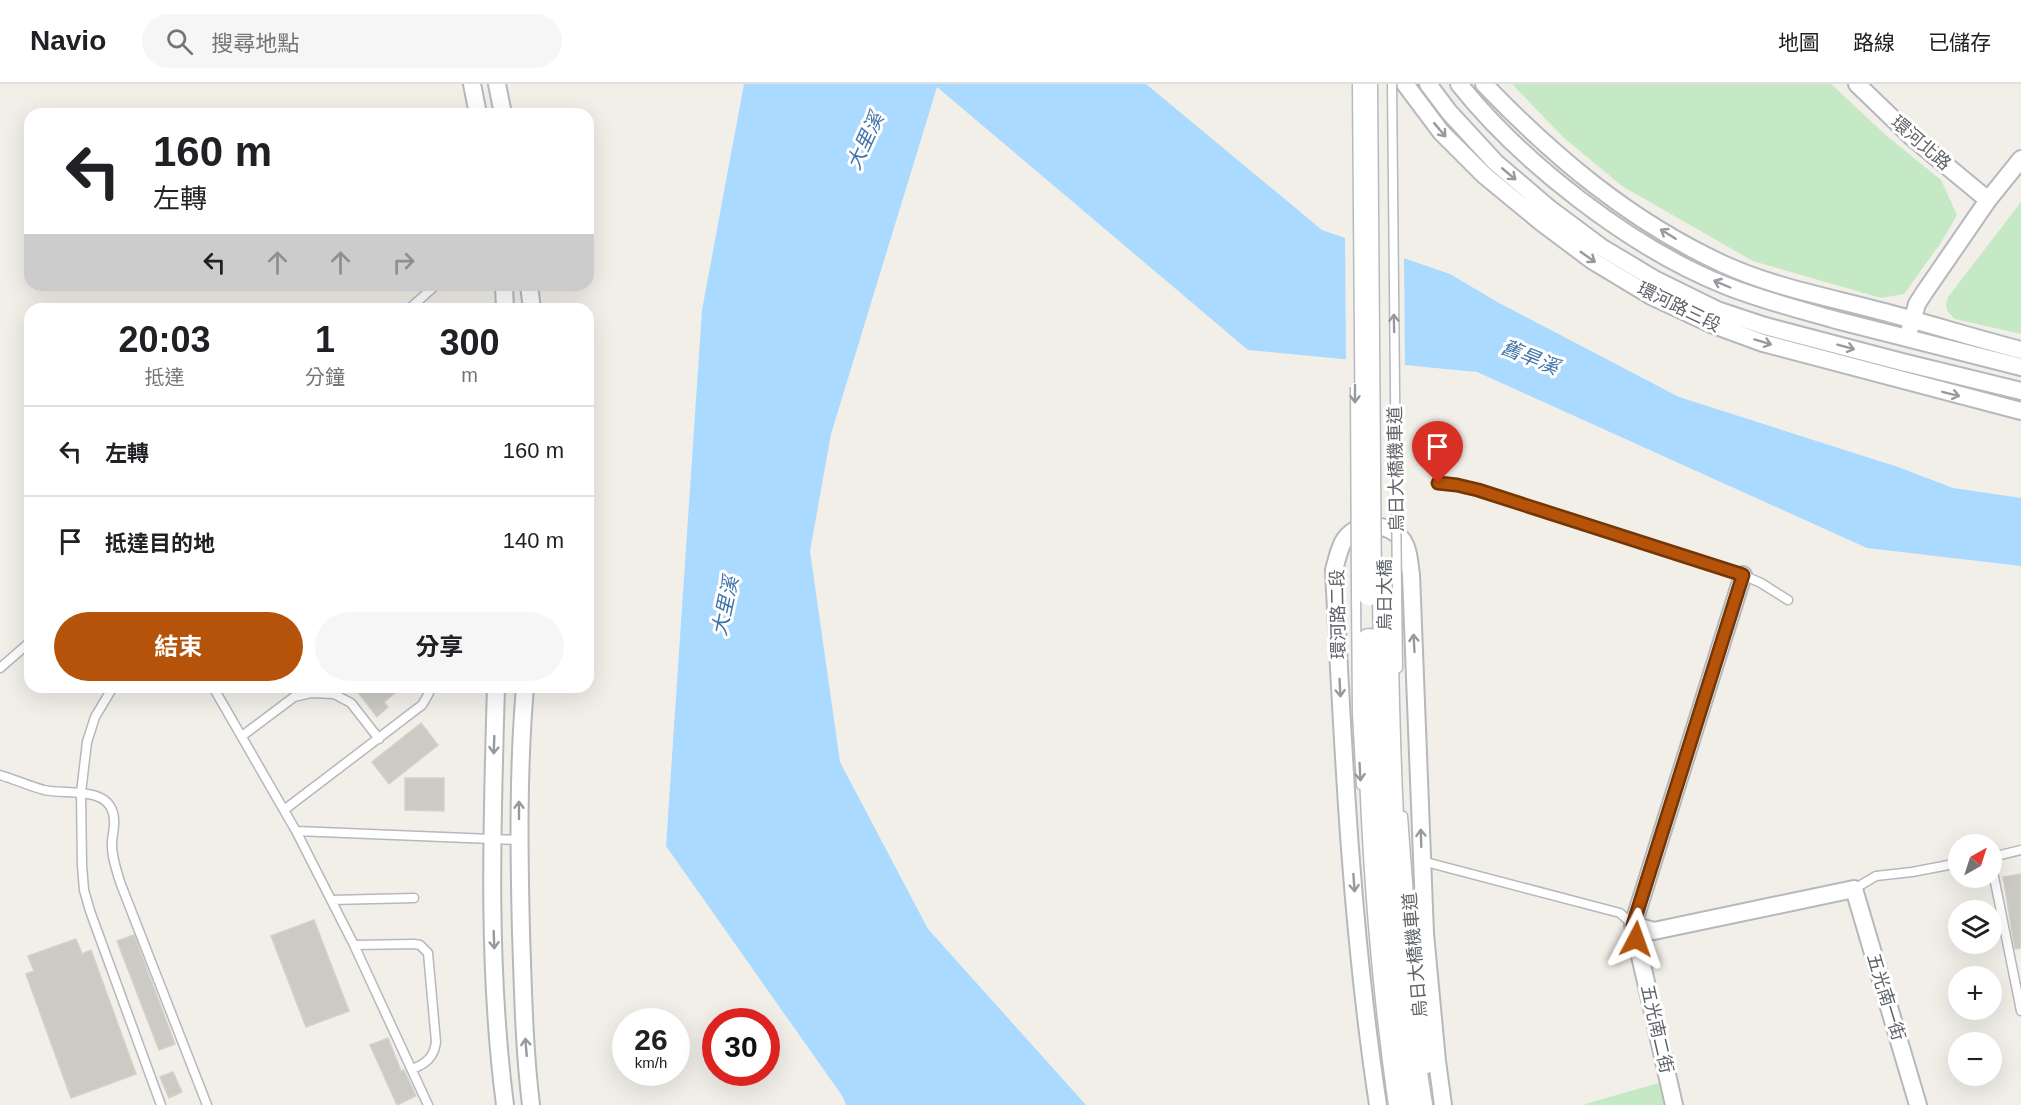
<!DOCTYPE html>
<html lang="zh-TW">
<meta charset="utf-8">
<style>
:root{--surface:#fff;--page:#f6f6f6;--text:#202124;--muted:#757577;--line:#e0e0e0;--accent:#b45309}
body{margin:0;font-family:Arial,"Noto Sans TC",sans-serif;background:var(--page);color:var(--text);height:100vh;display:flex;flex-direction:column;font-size:22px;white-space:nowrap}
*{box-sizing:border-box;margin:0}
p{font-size:20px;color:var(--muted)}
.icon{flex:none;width:33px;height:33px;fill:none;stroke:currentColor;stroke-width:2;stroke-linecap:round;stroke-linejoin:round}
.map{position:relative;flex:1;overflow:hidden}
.panel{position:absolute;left:24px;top:219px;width:570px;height:390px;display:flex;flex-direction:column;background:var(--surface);border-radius:18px;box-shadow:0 6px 24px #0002}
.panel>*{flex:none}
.hud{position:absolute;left:24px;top:24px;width:570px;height:183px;border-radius:18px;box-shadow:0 6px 24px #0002;background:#fff;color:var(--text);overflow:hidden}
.needle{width:39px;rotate:39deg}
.tools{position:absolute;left:1948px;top:750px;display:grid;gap:12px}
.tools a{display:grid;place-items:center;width:54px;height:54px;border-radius:50%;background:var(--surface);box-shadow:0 6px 24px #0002;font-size:30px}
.speed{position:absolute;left:612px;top:924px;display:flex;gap:12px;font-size:30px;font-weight:700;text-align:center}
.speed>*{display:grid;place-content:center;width:78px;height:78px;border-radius:50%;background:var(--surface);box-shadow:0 6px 24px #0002;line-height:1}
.speed small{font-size:15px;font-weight:400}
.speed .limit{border:9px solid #d22;background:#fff;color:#111}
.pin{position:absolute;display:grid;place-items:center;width:51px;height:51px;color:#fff;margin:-62px -26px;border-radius:50% 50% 50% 0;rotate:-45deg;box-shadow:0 0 6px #0007}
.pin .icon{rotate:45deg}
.me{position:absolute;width:66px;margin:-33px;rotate:4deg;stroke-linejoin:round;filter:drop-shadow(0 0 4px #0008)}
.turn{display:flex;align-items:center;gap:21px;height:126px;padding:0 30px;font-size:27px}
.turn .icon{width:78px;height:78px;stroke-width:2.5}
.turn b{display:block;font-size:42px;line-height:51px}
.lanes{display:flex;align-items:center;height:57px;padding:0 30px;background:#0003;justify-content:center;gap:30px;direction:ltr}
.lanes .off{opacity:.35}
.eta{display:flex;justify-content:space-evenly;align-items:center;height:102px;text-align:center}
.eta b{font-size:36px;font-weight:700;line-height:42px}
.button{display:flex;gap:12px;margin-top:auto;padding:12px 30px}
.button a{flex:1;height:69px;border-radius:36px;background:var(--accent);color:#fff;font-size:24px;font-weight:700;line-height:69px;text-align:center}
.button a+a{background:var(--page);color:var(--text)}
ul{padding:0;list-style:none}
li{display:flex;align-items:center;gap:18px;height:90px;padding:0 30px;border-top:2px solid var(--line)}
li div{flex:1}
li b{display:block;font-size:22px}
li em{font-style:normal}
header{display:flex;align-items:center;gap:36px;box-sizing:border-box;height:84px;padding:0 30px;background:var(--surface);border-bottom:2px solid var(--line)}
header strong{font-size:28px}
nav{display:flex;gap:33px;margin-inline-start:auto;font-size:21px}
.search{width:420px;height:54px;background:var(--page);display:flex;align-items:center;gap:15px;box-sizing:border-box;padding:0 21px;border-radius:33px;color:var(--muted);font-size:22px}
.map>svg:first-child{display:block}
</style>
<header>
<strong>Navio</strong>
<div class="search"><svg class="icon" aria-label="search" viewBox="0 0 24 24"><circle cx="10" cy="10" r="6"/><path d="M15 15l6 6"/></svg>搜尋地點</div>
<nav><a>地圖</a><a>路線</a><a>已儲存</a></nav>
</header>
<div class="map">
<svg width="2021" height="1021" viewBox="0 0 2021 1021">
<rect width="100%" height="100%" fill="#f1efe8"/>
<path fill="#c5e8c5" d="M1512 0H1831L1888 53 1941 96 1957 131 1942 157 1904 210 1881 214 1753 177 1622 102 1563 53Z
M2021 118V250L1955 235 1947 227 1946 220 1948 213Z
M1659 999 1664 1021H1585V1020Z"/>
<path fill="#aadaff" d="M744 0H1146L1322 146 1450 190 1499 219 1679 313 1898 383 1953 404 2021 414V482L1867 464 1477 288 1248 266 937 3 831 350 810 467 840 678 928 845 1086 1021H846L843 1013 666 762 702 226Z"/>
<path fill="#f1efe8" d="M1345 151 1404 171 1405 284 1346 278Z"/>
<path fill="#cccac5" stroke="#d6d1c6" stroke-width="1.5" d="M354 603H402L384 618 388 623 377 633Z
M421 639 438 661 389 700 372 678Z
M405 694H444V727L405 726Z
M2021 790V864L2015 865 2003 793Z
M314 836 349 927 306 943 271 852Z
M134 851 175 960 159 966 117 857Z
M76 855 82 870 91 866 136 990 71 1014 26 890 34 887 28 872Z
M388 954 401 987 404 986 416 1012 397 1021 370 961Z
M173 988 182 1008 169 1014 160 993Z"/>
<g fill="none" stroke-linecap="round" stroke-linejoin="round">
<g stroke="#b5b8bc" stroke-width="11">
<path id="lane" d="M409 225 436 201
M1438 399 1478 406 1743 491 1761 499 1788 516
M1397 508 1398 584
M1356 509 1357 630 1361 701
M0 584 30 558
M113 603 95 633 87 658 81 709 82 781 84 806 90 827 161 1021
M213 603 296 747
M242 652 294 613 311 609 334 610 351 619 379 655
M0 691C14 695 29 702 44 706 65 711 106 702 113 729 116 739 113 747 112 757 111 771 116 784 120 798L207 1021
M284 726 422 621 429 609V603
M1403 732 1412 851 1427 985
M1992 773 2021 766
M1422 777 1620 829 1633 841
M1992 783 2021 927
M1854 805 1876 792 1912 788 1959 779
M332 816 414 814
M354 861 414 860 420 861 428 869 436 958C434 973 426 980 412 985
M428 1021 354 861 296 747 519 756"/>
</g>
<g stroke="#b5b8bc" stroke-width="20">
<path id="street" d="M472 0 478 30
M497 0 503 30
M1405 0 1441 48 1484 91 1541 138 1593 177 1651 212 1711 240 1763 259 2021 327
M1428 0 1449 28 1496 79 1550 125 1601 163 1656 196 1717 226 1765 242 1902 278 2021 307
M1459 0C1522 79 1630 163 1724 201 1761 216 1798 225 1836 236 1898 252 1959 267 2021 283
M1484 0C1554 73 1630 137 1723 180 1773 203 1828 213 1880 227 1927 239 1974 254 2021 266
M1857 0 1913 54 1988 116
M504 201 505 225
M529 201 532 225
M1910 244 1917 220 1924 209 1988 116 2021 75
M496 603C492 742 487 883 505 1021
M525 603C518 685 519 766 521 848 523 906 524 964 531 1021
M1633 841 1654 847 1854 805 1918 1021
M1378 1021C1351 844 1343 665 1334 486 1337 476 1339 463 1345 455 1359 436 1391 439 1403 457 1409 466 1409 479 1411 490L1425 850 1437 977 1443 1021
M1674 1021 1633 841 1743 491"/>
</g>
<g stroke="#b6babf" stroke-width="27">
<path id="secondary" d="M1385 508C1387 679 1392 852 1420 1021
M1369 557C1370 712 1379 867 1401 1021"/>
</g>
<use href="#lane" stroke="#fff" stroke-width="8"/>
<use href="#street" stroke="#fff" stroke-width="16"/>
<use href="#secondary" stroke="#fff" stroke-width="24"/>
<g stroke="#b5b8bc" stroke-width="11" stroke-linecap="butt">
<path id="lane-bridge" d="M1392 0 1397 508
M1355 303 1356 509"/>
</g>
<g stroke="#b6babf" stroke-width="27" stroke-linecap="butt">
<path id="secondary-bridge" d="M1365 0 1369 509"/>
</g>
<use href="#lane-bridge" stroke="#fff" stroke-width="8"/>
<use href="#secondary-bridge" stroke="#fff" stroke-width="24"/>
</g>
<defs><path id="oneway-shaft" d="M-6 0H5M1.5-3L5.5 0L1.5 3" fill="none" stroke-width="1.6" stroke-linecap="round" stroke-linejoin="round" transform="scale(1.5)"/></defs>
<g stroke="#979a9d">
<use href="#oneway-shaft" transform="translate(1440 46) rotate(50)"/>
<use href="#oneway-shaft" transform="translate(1509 90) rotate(40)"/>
<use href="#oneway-shaft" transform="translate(1668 150) rotate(-148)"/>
<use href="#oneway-shaft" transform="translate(1588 173) rotate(35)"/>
<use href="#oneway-shaft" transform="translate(1722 200) rotate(-157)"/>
<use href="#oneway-shaft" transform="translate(1394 239) rotate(-91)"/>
<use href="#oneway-shaft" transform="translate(1763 258) rotate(17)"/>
<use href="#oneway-shaft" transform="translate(1846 263) rotate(15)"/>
<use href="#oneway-shaft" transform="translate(1355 310) rotate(90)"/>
<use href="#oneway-shaft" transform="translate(1951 310) rotate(14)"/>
<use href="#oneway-shaft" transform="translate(1414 559) rotate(-93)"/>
<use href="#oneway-shaft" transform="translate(1340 604) rotate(87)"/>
<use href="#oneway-shaft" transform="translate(494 661) rotate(92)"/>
<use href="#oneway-shaft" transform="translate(1360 688) rotate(87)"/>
<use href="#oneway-shaft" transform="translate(519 726) rotate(-90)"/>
<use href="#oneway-shaft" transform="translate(1421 754) rotate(-92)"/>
<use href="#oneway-shaft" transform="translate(1354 799) rotate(86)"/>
<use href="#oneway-shaft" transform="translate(494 856) rotate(88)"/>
<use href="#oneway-shaft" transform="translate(526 963) rotate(-95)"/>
</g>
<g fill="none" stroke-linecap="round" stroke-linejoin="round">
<g stroke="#753606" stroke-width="15">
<path id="route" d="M1438 399 1457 401 1478 406 1743 491 1633 841 1636 855"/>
</g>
<use href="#route" stroke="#b45309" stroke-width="10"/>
</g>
<g text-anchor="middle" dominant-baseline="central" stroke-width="6" stroke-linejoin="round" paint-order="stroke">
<g font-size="18" fill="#5f6368" stroke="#fff">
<text transform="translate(1921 59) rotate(41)">環河北路</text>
<text transform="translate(1679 223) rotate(26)">環河路三段</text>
<text transform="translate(1396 385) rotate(-91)">烏日大橋機車道</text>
<text transform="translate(1385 511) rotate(-90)">烏日大橋</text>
<text transform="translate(1338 530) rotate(-91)">環河路二段</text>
<text transform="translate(1415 871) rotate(-95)">烏日大橋機車道</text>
<text transform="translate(1886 913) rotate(73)">五光南一街</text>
<text transform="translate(1657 945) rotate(77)">五光南二街</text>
</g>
<g font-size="20" font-style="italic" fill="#4174aa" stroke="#fff">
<text transform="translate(865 57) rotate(-65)">大里溪</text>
<text transform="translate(1530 273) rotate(22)">舊旱溪</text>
<text transform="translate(725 522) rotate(-78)">大里溪</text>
</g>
</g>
</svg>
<div class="tools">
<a><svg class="needle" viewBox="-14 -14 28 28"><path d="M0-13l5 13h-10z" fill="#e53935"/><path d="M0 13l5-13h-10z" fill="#757577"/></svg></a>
<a><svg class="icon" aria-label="layers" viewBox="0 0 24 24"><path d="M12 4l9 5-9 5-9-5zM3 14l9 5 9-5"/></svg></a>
<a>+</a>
<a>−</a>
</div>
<div class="speed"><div>26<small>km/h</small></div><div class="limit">30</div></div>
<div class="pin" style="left:1438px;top:399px;background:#d93025"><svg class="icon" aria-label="arrive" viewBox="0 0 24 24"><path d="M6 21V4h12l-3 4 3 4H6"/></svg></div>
<svg class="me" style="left:1636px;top:855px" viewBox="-20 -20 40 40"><path d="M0-17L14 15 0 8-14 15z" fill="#b45309" stroke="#fff" stroke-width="4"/></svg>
<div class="hud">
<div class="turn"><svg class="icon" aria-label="left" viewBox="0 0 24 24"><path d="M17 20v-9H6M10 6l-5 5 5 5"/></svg><div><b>160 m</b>左轉</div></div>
<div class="lanes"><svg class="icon" aria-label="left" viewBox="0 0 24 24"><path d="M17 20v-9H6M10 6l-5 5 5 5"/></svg><svg class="icon off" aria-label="ahead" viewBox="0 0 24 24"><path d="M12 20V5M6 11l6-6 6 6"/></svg><svg class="icon off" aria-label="ahead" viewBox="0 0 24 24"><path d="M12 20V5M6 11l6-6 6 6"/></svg><svg class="icon off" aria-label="right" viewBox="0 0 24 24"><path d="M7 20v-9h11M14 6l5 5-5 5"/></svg></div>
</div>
<section class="panel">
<div class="eta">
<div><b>20:03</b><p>抵達</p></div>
<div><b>1</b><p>分鐘</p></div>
<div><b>300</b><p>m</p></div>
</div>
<ul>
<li><svg class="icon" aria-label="left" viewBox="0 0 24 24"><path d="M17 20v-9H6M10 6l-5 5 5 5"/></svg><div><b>左轉</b></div><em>160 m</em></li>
<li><svg class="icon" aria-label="arrive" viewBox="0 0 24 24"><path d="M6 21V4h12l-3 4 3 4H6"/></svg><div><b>抵達目的地</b></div><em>140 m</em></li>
</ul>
<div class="button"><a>結束</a><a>分享</a></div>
</section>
</div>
